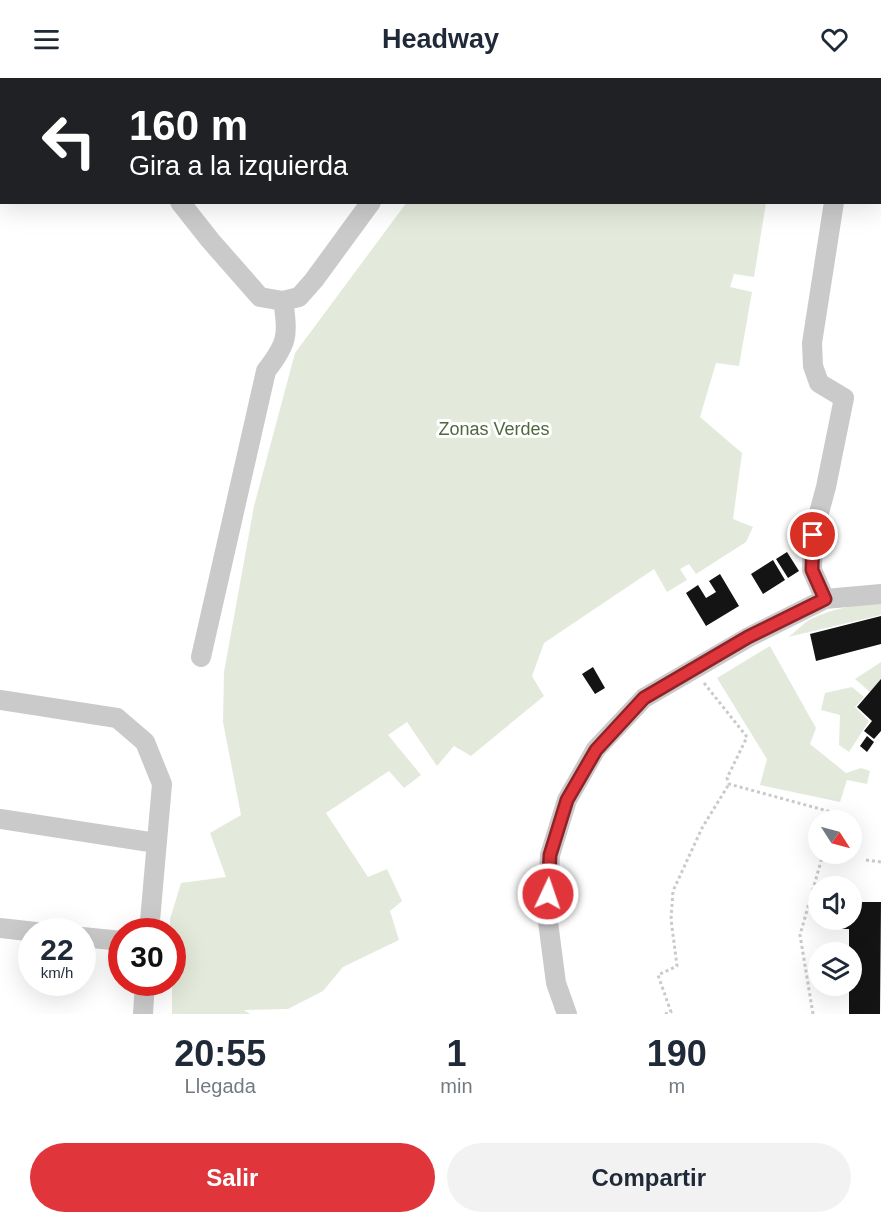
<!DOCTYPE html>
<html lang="es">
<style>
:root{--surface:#fff;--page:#f2f2f3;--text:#1f2937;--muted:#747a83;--accent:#df353b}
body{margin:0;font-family:Helvetica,sans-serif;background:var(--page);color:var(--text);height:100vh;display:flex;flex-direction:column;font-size:22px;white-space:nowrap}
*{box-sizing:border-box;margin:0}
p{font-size:20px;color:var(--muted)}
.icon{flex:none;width:33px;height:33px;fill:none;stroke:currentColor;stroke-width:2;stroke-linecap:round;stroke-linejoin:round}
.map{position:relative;height:936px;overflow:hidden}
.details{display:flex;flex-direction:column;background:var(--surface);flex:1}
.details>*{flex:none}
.guide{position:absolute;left:0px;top:0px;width:882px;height:126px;box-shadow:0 6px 24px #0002;background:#202124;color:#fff;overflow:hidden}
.needle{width:39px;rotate:126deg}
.fabs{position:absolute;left:808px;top:732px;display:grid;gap:12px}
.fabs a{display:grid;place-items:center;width:54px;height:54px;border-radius:50%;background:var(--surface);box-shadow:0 6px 24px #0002;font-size:30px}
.speed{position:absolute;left:18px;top:840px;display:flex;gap:12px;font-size:30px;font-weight:700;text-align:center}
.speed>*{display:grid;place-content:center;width:78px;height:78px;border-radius:50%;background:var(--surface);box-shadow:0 6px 24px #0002;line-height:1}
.speed small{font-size:15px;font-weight:400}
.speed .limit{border:9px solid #d22;background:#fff;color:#111}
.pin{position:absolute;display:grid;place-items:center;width:51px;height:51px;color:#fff;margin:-26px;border:3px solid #fff;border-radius:50%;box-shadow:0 2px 6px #0007}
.me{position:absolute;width:66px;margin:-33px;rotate:3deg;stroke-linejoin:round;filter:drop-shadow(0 0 4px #0008)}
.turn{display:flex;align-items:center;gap:21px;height:126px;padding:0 30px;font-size:27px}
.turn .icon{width:78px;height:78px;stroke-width:2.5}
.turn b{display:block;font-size:42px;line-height:51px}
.eta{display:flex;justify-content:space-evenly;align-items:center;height:102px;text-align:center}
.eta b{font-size:36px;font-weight:600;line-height:42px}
.action{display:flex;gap:12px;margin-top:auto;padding:12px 30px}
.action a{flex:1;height:69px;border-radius:36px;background:var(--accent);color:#fff;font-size:24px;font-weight:600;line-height:69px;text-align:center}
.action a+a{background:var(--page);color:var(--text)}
header{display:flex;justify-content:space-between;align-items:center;height:78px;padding:0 30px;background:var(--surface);font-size:27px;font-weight:600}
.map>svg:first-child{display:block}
</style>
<header><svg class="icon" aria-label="menu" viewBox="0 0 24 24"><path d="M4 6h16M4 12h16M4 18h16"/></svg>Headway<svg class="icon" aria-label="heart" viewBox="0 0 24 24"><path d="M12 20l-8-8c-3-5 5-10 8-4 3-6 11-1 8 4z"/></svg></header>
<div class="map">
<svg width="881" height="936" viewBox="0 0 881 936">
<rect width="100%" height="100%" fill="#fff"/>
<path fill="#e3eadb" d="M504 0H858L503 1Z
M407 124 766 125 754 199 734 196 730 209 752 214 739 288 716 285 700 339 742 375 733 441 753 449 746 464 696 496 689 486 680 491 687 502 667 514 654 491 544 565 532 598 544 618 471 678 454 668 437 688 407 644 388 657 421 697 404 710 389 693 326 735 368 799 387 791 402 823 390 833 399 862 343 889 323 913 288 931 244 932 250 936H172V854L170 853V841L181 805 226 799 210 755 241 737 223 644 224 594 254 428 295 275Z
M881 523V537L788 559C796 554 803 545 811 541 834 530 856 527 881 523Z
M770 568 816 650 810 666 846 695 861 690 870 693 867 706 847 702 840 724 760 707 767 681 717 600Z
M881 584V602L870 614 855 601Z
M852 609 864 619 855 629 869 643 849 674 839 667 840 637 821 632 825 615Z"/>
<path fill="#141414" d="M787 474 799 493 788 500 776 481Z
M773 482 785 502 763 516 751 496Z
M720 496 739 528 706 548 686 515 698 507 706 520 716 514 709 503Z
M881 538V566L816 583 810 556Z
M593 589 605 610 595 616 582 596Z
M881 601V653L874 661 864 653 872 643 857 629Z
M867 658 874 664 867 674 860 668Z
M852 824H881L880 936H849V908H852V874H849V851H837V842H852Z"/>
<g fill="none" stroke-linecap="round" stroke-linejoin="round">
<path stroke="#cacaca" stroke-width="3" stroke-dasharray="3 3" stroke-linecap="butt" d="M704 605 747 659 727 700 729 706 835 735 833 742
M866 782 881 784
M665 936 671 934 658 897 677 888 671 841 673 813 702 750 729 706
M813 936 800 857 823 776"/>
<path stroke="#cacaca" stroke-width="20" d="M107 0 108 2
M466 2 467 0
M880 53H881
M180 124 210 162 260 219 283 223 299 219 314 202 371 124
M825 521 812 492 813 457 826 409 844 320 819 305 813 288 812 265 834 124
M201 579 266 293C287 266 289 257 283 223
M0 622 117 640 145 664 162 706 149 854
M0 741 156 765
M0 850 36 854
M82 859 122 863
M143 936 145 904
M567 936 556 905 547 836 550 777 567 722 596 671 644 620 749 559 825 521 881 516"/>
</g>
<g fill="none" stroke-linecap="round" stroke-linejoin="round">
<g stroke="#912226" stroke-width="15">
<path id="route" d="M548 816 550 777 567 722 596 672 644 620 748 559 825 521 812 492 813 457"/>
</g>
<use href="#route" stroke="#df353b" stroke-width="10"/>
</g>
<g text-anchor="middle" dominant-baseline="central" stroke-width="6" stroke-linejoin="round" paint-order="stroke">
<g font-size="18" fill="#4f673c" stroke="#fff">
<text x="494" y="351">Zonas Verdes</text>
</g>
</g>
</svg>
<div class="fabs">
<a><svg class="needle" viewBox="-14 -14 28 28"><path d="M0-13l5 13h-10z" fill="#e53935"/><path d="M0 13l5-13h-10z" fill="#747a83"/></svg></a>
<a><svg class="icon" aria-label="sound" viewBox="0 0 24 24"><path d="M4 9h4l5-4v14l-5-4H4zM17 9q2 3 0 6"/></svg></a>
<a><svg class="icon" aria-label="layers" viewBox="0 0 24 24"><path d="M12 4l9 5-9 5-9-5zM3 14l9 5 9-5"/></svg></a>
</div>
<div class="speed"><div>22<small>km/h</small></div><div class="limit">30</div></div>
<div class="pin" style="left:813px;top:457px;background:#d93025"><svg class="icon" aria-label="arrive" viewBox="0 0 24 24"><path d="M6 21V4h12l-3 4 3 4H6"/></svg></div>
<svg class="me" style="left:548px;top:816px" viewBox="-20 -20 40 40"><circle r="17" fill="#df353b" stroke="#fff" stroke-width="3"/><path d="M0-11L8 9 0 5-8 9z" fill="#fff"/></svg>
<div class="guide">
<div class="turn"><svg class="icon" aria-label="left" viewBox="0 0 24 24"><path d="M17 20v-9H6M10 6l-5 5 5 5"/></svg><div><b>160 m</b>Gira a la izquierda</div></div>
</div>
</div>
<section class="details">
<div class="eta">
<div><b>20:55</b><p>Llegada</p></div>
<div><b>1</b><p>min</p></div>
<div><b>190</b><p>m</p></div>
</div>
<div class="action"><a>Salir</a><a>Compartir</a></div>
</section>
